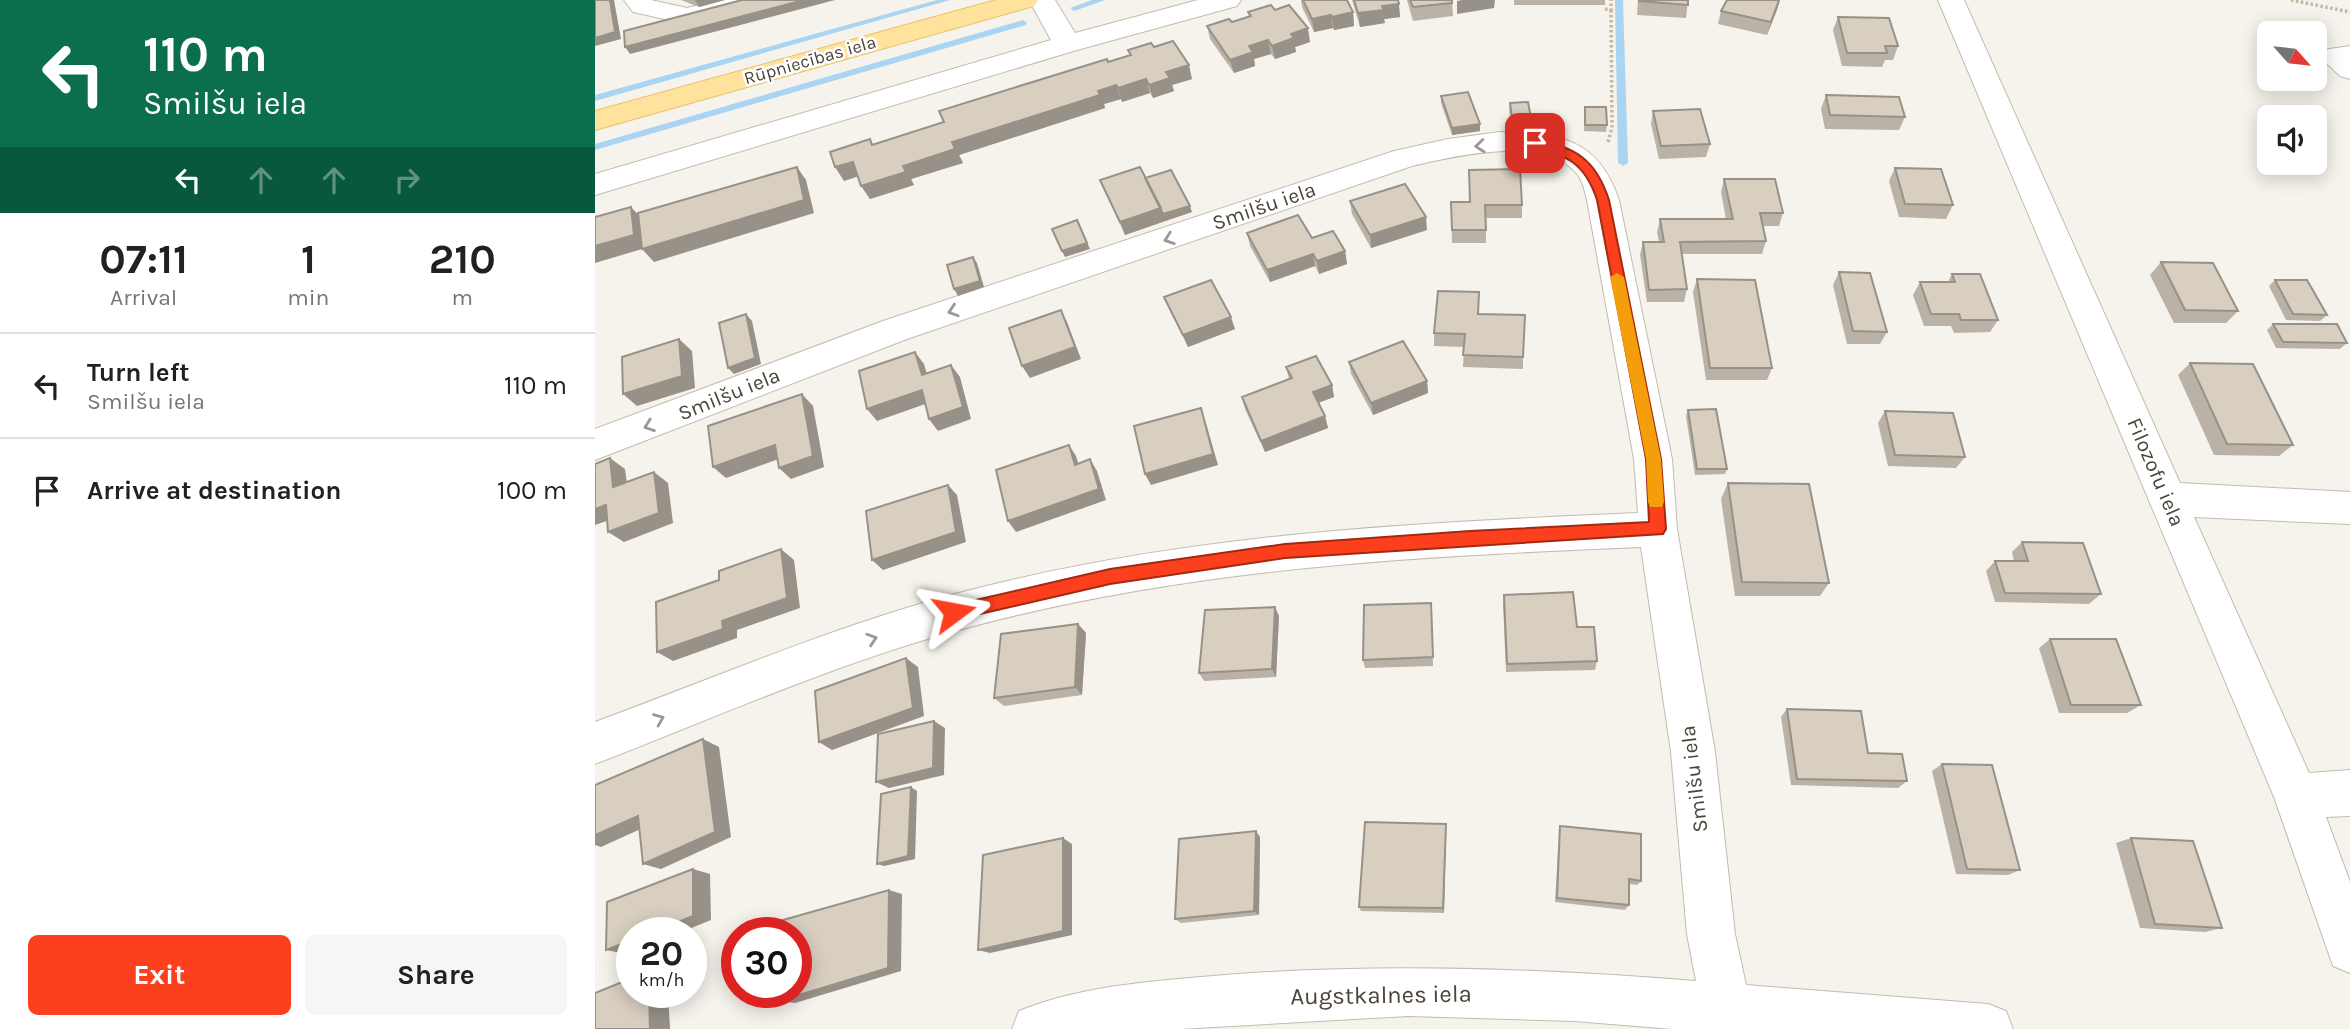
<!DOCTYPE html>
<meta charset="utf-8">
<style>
:root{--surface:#fff;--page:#f6f6f6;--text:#202124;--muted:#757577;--line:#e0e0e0;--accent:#fc3f1d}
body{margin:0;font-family:Karla,sans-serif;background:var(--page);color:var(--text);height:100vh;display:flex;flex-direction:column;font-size:26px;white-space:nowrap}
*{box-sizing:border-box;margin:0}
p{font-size:23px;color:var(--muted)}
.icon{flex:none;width:38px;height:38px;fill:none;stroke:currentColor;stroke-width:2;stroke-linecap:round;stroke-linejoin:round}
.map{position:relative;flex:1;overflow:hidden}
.details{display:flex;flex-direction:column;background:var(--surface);width:595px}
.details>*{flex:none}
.hud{background:#0b6e4f;color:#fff;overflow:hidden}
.needle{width:46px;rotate:117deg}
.fabs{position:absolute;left:1662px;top:21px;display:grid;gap:14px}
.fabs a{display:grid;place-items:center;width:70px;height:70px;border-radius:10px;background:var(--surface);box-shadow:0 4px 18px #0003;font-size:35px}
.speed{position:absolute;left:21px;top:917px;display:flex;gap:14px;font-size:35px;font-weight:700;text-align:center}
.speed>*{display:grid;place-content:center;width:91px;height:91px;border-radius:50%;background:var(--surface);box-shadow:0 4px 18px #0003;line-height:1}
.speed small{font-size:18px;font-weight:400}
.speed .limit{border:10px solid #d22;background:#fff;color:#111}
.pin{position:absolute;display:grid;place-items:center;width:60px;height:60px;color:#fff;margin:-30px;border-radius:14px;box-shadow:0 4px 10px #0006}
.me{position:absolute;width:77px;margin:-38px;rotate:77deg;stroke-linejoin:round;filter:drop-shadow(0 0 5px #0008)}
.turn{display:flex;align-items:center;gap:24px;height:147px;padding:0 28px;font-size:32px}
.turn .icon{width:91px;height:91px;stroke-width:2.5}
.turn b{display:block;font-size:49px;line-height:60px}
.lanes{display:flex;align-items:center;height:66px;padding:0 28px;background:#0003;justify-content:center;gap:35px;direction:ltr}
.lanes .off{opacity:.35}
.eta{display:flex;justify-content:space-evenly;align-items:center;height:119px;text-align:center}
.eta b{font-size:42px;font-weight:700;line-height:49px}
.primary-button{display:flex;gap:14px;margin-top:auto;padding:14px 28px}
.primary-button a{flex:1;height:80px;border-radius:10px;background:var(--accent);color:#fff;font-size:28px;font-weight:700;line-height:80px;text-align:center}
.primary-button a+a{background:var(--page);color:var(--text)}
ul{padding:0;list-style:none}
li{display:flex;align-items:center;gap:21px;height:105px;padding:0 28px;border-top:2px solid var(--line)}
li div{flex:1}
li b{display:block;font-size:26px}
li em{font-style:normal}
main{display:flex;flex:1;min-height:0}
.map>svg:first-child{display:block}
</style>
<main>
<section class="details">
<div class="hud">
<div class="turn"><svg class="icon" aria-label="left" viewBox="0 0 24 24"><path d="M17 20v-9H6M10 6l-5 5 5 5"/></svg><div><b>110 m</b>Smilšu iela</div></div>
<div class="lanes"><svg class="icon" aria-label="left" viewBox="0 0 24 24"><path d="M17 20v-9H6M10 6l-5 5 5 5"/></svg><svg class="icon off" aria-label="ahead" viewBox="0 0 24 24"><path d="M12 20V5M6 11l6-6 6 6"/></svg><svg class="icon off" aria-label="ahead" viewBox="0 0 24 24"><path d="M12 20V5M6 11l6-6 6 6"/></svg><svg class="icon off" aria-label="right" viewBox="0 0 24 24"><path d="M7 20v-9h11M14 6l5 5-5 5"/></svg></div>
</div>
<div class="eta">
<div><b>07:11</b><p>Arrival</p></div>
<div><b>1</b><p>min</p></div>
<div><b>210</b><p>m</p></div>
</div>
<ul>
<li><svg class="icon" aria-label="left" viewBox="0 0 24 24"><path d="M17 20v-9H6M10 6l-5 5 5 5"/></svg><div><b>Turn left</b><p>Smilšu iela</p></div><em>110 m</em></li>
<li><svg class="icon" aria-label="arrive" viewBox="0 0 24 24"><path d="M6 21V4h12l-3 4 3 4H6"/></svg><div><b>Arrive at destination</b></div><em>100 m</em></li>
</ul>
<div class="primary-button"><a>Exit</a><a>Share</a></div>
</section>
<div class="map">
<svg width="1755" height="1029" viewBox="0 0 1755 1029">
<rect width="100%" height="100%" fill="#f6f3ec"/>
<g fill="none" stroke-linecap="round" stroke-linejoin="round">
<path fill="#a9d4f2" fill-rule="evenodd" d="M342 0H355L0 101V95Z
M497 0H510L479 11 475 8Z
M1020 0H1028L1033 163 1028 166 1023 163Z
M428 20 432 23 431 25 0 150V144Z"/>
<g stroke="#c2bbae" stroke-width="2">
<path id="minor" d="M29 0H56L92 8 127 0H175L171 6 92 24 38 12Z
M434 0H460L480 33 603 0H646L642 6 482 50 0 195V174L456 40Z
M1343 0H1369L1585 483 1755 492V524L1599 517 1714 773 1755 770V816L1731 817 1755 882V973L1738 966 1679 797Z
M1755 46V79L1745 76 1724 56 1728 50Z
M905 132C964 133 1003 138 1024 200L1077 459 1082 529 1120 752 1140 934 1151 985 1393 1004 1411 1011 1418 1029H1078L979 1021 813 1016 585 1029H417L424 1011C480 988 546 982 606 977 771 962 936 968 1101 981L1092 934 1076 752 1046 547C812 557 588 568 360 631 237 665 119 718 0 764V722C119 678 237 627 360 594 585 534 811 523 1043 513L1039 459 992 200C990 192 988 182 983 175 951 134 860 156 817 166L312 339 0 460V429L288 321 799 151 853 139Z"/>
</g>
<g stroke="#e6c16a" stroke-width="2">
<path id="major" d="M401 0H443L439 6 0 130V111Z"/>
</g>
<path stroke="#c4b79f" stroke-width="3.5" stroke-dasharray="2.5 2.5" stroke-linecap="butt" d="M1696 0 1755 12
M1010 9 1016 10V0
M1013 142 1017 128 1016 10"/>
<use href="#minor" fill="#fff" fill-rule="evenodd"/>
<use href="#major" fill="#ffe39c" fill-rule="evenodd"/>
</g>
<path fill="#bab2a6" d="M86 0H130L104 7Z
M706 0H752L758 12 759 26 739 30 738 28 719 32 707 7Z
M757 0H803L805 17 789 19 790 23 765 27Z
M812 0H857L858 16 818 21Z
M919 0H1010V5H919Z
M1043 0H1093L1091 18 1042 15Z
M1185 0 1172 35 1123 24 1126 11Z
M680 10 715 42 700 47 701 52 680 59 676 54 659 59 660 66 639 73 615 39 612 26 637 22 654 17 653 12Z
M1243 17 1303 46 1298 60H1290L1287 67 1247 66 1238 30Z
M559 47 597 79 577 85 579 91 558 98 555 93 527 102 526 99 509 104 510 108 364 155 368 163 316 179 319 185 275 199 263 176 249 181 278 145 349 122 513 62 535 55 533 50Z
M1231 95 1310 117 1304 130 1230 129 1226 109Z
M846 96 885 124V131L857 135 846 103Z
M915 103 937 123V130L918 131 914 110Z
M990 107 1012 125 1011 132 989 131Z
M1058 111 1115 144 1111 157 1064 159 1056 124Z
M1300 168 1358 205 1351 219 1304 217 1294 181Z
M550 178 597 212 530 235 505 180Z
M1129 179 1188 213 1184 226H1168L1171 241 1167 254H1087L1092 289 1089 302H1052L1045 255 1048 242H1064L1062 232 1065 219H1131L1126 192Z
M755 201 832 230 776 248 757 214Z
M856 202 927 205V218H891V243H857Z
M652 233 717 238 750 251 752 264 724 274 720 266 675 282 655 246Z
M1566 262 1643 311 1631 323H1579L1555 275Z
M1244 272 1292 332 1285 344H1252L1238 285Z
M1357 274 1403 320 1395 332 1359 333 1356 326H1329L1318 295 1325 282H1353Z
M1102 279 1177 368 1172 380H1111L1098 292Z
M1680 280 1732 315 1725 321 1691 320 1674 286Z
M569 297 640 329 593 347 574 309Z
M883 314 928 357V369L868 367 869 347 839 346V333Z
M1678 324 1752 343 1745 349 1681 348 1672 330Z
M754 362 832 381 833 393 778 415 756 374Z
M1595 363 1698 445 1684 456 1619 455 1583 375Z
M691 367 737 385 739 397 723 403 730 416 733 428 670 452 650 409 647 397 694 379Z
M1093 410 1132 469 1130 474 1100 475 1091 416Z
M1290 411 1370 457 1361 468 1293 466 1283 423Z
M1133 483 1234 583 1225 596H1140L1126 499Z
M1427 542 1506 594 1494 604 1400 602 1391 571 1400 561H1419L1417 552Z
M909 595 1002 661 1000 670 911 672 908 604Z
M680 607 684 616 681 677 609 681 604 673Z
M837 612 838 666 770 668 768 660Z
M483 624 491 633 487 695 409 706 399 698Z
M1455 639 1546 705 1532 713H1464L1444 648Z
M1192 709 1273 753 1312 781 1303 788 1196 785 1186 717Z
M1347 764 1425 870 1413 875 1361 874 1337 771Z
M851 824 849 913 766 911 764 907Z
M965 826 1046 881 1042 885 1034 884V905L1030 910 960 902 964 832Z
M665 837 664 915 586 923 580 919Z
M1536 838 1627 928 1610 932 1545 928 1521 843Z"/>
<path fill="#979187" d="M15 0H19L26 39 0 46V38Z
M100 0H130L104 7Z
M209 0H240L35 54 30 47Z
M867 0H900L899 8 862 14V1Z
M1185 0 1182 10 1172 35 1176 22Z
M804 4 805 17 789 19 790 23 765 27 763 13 787 6Z
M758 12 759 26 739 30 737 17Z
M736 15 738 28 719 32 717 19Z
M713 28 715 42 700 47 701 52 680 59 677 46 696 34Z
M673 40 676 54 659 59 660 66 639 73 635 60 654 46Z
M594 65 597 79 577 85 579 91 558 98 554 85 571 72Z
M551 79 555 93 527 102 523 88Z
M521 85 526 99 509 104 510 108 364 155 368 163 316 179 319 185 275 199 266 186 357 142Z
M885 124V131L857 135V128Z
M258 162 267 175 249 181 240 167Z
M202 167 211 180 219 213 59 262 47 249 0 263V246L36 207 48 220Z
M595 206 597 212 570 221 568 214Z
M566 208 570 221 530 235 525 222Z
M831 217 832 230 776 248 775 235Z
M485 227 495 249 470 257 467 251Z
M750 251 752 264 724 274 722 261Z
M718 254 720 266 675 282 672 270Z
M378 257 382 263 389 287 363 296 359 289Z
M466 310 472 322 486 359 435 378 427 366Z
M151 314 157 321 166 364 139 374 133 368Z
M636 317 640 329 593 347 588 335Z
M84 339 97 351 100 388 42 406 28 394Z
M320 352 329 364 336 387 327 375Z
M356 365 365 377 376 419 343 431 334 419Z
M832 381 833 393 778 415 776 403Z
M737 385 739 397 720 404 718 392Z
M327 390 336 402 282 421 272 409Z
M207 394 218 406 229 467 196 479 184 468Z
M606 408 610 420 623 465 556 485 550 474Z
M730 416 733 428 670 452 666 441Z
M180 445 192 456 131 478 118 467Z
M474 445 481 456 487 476 480 465Z
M15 458 30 469 34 498 18 487Z
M495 459 502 471 511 500 421 532 413 521Z
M59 472 73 483 78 523 29 542 13 532Z
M353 485 362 495 371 542 288 570 277 560Z
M11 505 26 516 0 525V509Z
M186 549 199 560 205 608 142 630V638L78 661 62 652 127 621Z
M680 607 684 616 681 677 677 669Z
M483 624 491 633 487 695 480 687Z
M311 658 323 667 329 716 237 750 224 742Z
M339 721 350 728 349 775 294 788 281 782Z
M108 739 124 747 136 837 66 869 48 864Z
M316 787 322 791 320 859 289 866 282 864Z
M43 816 61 822 6 847 0 845V835Z
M851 824V829L849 913 848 908Z
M661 831 665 837 664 915 659 911Z
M468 838 477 844V935L395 953 383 950Z
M98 869 115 874 116 920 84 933H56Z
M294 890 307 894 306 971 200 1003 184 1001Z
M37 940V951L31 954 11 950Z
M54 992H73L75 1029H55Z"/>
<path fill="#d8cfc1" stroke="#979187" stroke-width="2" d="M0 0H15L20 32 0 38Z
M147 0H209L30 47 29 31Z
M708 0H752L758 12 737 17 736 15 717 19Z
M759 0H803L804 4 787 6 789 10 763 13Z
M815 0H857V3L818 7Z
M1044 0H1093V5L1044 1Z
M1132 0H1184L1176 22 1126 11Z
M676 5 680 10 694 5 713 28 696 34 699 38 677 46 673 40 654 46 658 52 635 60 612 26 634 19 637 22 656 16 653 12Z
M1243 17 1294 18 1303 46H1290L1292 53H1252Z
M578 41 594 65 571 72 575 78 554 85 551 79 523 88 521 85 503 91 505 95 357 142 360 149 308 166 311 172 266 186 258 162 240 167 235 152 275 139 277 145 349 122 344 111 512 59 513 62 536 55 533 50 556 43 559 47Z
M873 92 885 124 857 128 846 96Z
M1231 95 1304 97 1310 117 1235 115Z
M933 102 937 123 918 124 915 103Z
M990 107H1011L1012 125H990Z
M1105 109 1115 144 1066 146 1058 111Z
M202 167 209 200 47 249 43 213Z
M545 167 566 208 525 222 505 180Z
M1300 168 1346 169 1358 205 1310 204Z
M925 169 927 205H890L891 230H857L856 202H875L874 170Z
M576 170 595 206 568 214 550 178Z
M1129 179H1180L1188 213H1165L1171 241 1085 242 1092 289 1054 290 1048 242H1069L1065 219H1138Z
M810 184 831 217 775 235 755 201Z
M36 207 39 235 0 246V217Z
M703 215 717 238 738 231 750 251 722 261 718 254 672 270 652 233Z
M482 220 492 243 467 251 457 229Z
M378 257 385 281 359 289 352 265Z
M1566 262 1618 263 1643 311 1590 310Z
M1244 272 1275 273 1292 332 1258 331Z
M1357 274H1385L1403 320H1366L1364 314H1336L1325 282H1360Z
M1102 279 1160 280 1177 368H1115Z
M616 280 636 317 588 335 569 297Z
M1680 280H1712L1732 315 1698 314Z
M843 291 884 292 883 314 930 315 928 357 868 355 870 334 839 333Z
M466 310 480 347 427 366 414 328Z
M151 314 160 358 133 368 124 323Z
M1678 324H1742L1752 343 1688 342Z
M84 339 87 376 28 394 27 357Z
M808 341 832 381 776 403 754 362Z
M320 352 327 375 356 365 368 407 334 419 327 390 272 409 264 371Z
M721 356 737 385 718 392 730 416 666 441 647 397 697 378 691 367Z
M1595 363 1658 364 1698 445 1632 444Z
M207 394 218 456 184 468 180 445 118 467 113 426Z
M606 408 618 454 550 474 539 426Z
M1121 409 1132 469H1102L1093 410Z
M1290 411 1358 413 1370 457 1300 455Z
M474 445 480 465 495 459 504 489 413 521 401 470Z
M15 458 18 487 59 472 64 513 13 532 11 505 0 509V464Z
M1133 483 1214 484 1234 583 1147 582Z
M353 485 361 532 277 560 271 511Z
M1427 542 1488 543 1506 594 1410 593 1400 561H1433Z
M186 549 192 598 127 621 128 629 62 652 61 602 124 580V571Z
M978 592 982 627H999L1002 661 912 664 909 595Z
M836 603 838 657 768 660 769 605Z
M680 607 677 669 604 673 610 610Z
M483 624 480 687 399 698 406 634Z
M1455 639H1521L1546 705H1476Z
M311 658 318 708 224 742 220 691Z
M1192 709 1266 711 1273 753 1307 754 1312 781 1202 779Z
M339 721 338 768 281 782 283 734Z
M108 739 120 832 48 864 43 816 0 835V785Z
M1347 764 1397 765 1425 870 1372 869Z
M316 787 313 856 282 864 286 794Z
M770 822 851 824 848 908 764 907Z
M965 826 1046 834V881L1034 879V905L962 898Z
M661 831 659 911 580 919 584 839Z
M468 838V931L383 950 388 855Z
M1536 838 1598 841 1627 928 1560 924Z
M98 869V916L56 933H37V940L11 950 12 902Z
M294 890 293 968 184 1001V992H201V933H188V920Z
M37 978V992H54L55 1029H0V993Z"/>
<defs><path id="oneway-chevron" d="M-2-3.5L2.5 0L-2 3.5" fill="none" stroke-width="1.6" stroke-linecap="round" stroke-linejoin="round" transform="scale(1.75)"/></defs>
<g stroke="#9c9892">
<use href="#oneway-chevron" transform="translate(885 146) rotate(175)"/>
<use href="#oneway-chevron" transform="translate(574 239) rotate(161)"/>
<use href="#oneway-chevron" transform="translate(358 311) rotate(162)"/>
<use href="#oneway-chevron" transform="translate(54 426) rotate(160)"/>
<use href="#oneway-chevron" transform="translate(277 639) rotate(-18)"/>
<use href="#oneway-chevron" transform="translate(64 719) rotate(-22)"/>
</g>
<path fill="#fc3f1d" stroke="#a42913" stroke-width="2" d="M940 139C981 147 1001 160 1014 200L1066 459 1071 529 1068 534 690 558 515 584 359 620 353 618 351 612 353 607 359 605 515 569 690 544 875 531 1054 522 1051 459 1002 200C990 163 972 155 936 146V140Z"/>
<path fill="#f59e0b" d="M1022 273 1029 277 1066 459 1069 502 1067 507H1055L1053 502 1051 459 1015 277Z"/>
<g text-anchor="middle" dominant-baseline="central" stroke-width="5" stroke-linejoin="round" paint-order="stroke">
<g font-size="18" fill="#4b4439" stroke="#fff">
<text transform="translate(215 60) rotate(-16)">Rūpniecības iela</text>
</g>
<g font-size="21" fill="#4b4439" stroke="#fff">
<text transform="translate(669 206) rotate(-19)">Smilšu iela</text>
<text transform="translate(134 394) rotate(-22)">Smilšu iela</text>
<text transform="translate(1561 472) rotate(67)">Filozofu iela</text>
<text transform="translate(1099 779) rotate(-97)">Smilšu iela</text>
</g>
<g font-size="24" fill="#4b4439" stroke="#fff">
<text transform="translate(786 995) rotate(-1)">Augstkalnes iela</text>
</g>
</g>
</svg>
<div class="fabs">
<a><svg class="needle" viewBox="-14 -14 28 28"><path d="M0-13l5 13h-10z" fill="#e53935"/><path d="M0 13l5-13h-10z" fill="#757577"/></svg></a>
<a><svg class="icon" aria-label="sound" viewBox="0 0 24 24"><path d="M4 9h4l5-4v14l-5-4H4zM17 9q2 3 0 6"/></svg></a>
</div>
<div class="speed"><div>20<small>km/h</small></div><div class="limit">30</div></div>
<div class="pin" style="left:940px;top:143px;background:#d93025"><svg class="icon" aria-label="arrive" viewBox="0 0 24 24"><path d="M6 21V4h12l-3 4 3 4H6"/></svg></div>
<svg class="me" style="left:359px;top:612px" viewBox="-20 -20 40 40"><path d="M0-17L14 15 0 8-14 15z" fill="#fc3f1d" stroke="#fff" stroke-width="4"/></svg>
</div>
</main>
